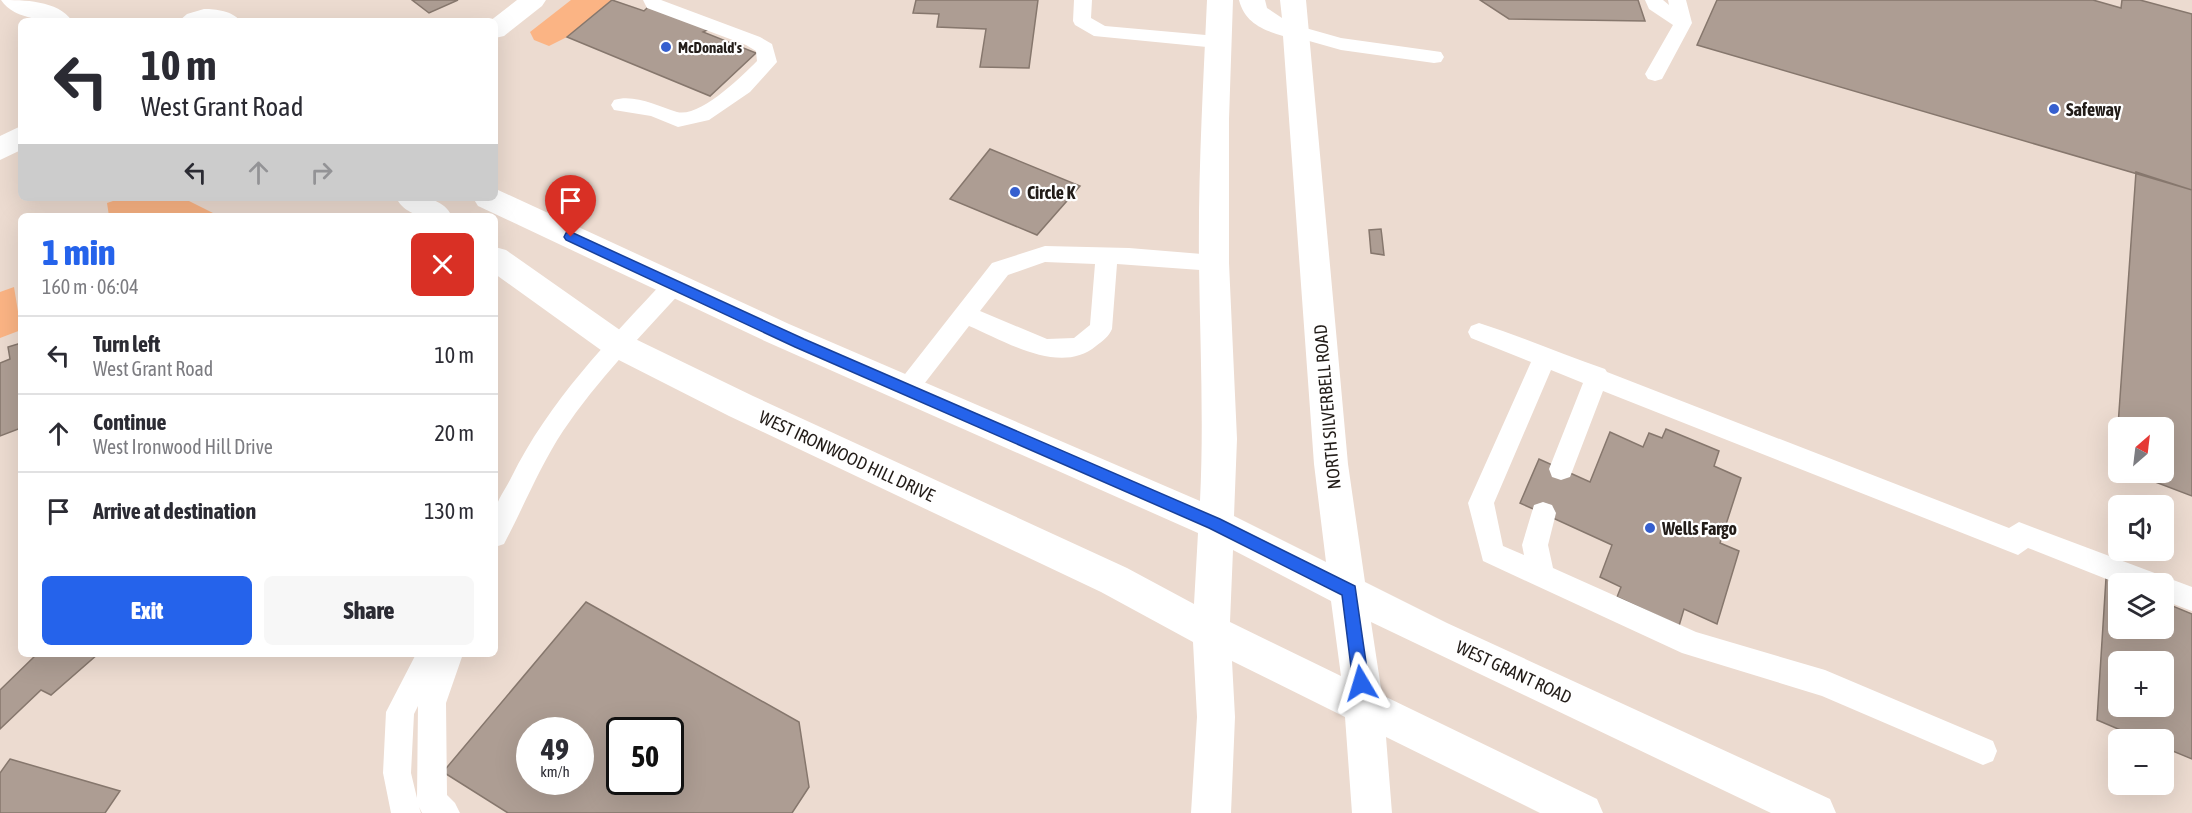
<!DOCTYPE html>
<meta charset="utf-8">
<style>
:root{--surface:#fff;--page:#f7f7f7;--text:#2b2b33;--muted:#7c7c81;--line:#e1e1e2;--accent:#2563eb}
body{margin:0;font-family:"Asap Condensed",sans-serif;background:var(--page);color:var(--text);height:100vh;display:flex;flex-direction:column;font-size:22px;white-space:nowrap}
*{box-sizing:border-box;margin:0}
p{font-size:20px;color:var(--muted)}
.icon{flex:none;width:33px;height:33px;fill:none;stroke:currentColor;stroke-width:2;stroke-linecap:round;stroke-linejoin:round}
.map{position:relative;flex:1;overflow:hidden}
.sheet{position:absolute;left:18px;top:213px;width:480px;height:444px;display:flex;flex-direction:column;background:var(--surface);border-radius:9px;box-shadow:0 6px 24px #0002}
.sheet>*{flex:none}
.top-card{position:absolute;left:18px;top:18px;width:480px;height:183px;border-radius:9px;box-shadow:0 6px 24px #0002;background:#fff;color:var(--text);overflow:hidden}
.needle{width:39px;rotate:28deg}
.controls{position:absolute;left:2108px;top:417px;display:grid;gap:12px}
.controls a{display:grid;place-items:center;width:66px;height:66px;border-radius:9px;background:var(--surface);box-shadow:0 6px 24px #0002;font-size:30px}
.speed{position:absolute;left:516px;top:717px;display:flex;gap:12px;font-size:30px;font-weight:700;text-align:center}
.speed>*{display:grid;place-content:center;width:78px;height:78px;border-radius:50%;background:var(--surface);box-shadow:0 6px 24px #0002;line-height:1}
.speed small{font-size:15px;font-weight:400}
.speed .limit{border:3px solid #111;border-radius:9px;background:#fff;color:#111}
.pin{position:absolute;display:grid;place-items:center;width:51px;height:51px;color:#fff;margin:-62px -26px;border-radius:50% 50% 50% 0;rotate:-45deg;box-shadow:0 0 6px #0007}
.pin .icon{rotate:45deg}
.me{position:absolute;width:66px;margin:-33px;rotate:353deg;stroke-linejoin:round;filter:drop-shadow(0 0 4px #0008)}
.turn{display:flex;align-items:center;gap:21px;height:126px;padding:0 24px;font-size:27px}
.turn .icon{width:78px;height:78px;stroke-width:2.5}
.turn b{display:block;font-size:42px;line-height:51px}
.lanes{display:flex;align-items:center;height:57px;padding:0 24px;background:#0003;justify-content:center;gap:30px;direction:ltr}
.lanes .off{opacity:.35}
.round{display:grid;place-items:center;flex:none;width:63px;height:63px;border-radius:9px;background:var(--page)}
.head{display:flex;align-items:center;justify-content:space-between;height:102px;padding:0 24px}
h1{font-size:36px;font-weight:800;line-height:45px;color:var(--accent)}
.button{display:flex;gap:12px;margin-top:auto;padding:12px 24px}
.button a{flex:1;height:69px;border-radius:9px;background:var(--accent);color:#fff;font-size:24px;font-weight:800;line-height:69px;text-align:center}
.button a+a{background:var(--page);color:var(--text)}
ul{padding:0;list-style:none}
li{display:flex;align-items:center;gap:18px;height:78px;padding:0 24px;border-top:2px solid var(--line)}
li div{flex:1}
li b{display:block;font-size:22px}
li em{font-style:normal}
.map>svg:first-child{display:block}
</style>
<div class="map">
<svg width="2192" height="813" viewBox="0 0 2192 813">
<rect width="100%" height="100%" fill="#ecdbd0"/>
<path fill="#fbb484" d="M571 0H612L567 37 549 46 534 40 530 32Z
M122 198H183L219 216H109L107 203Z
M14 287 21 330 0 338V292Z"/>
<path fill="#ad9d93" stroke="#86776d" stroke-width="1.5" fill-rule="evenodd" d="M412 0H458L429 13Z
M612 0 644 11 649 6 709 29 703 32 756 53 710 96 567 37Z
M916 0H1038L1029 68 980 67 986 29 937 27 939 14 913 13Z
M1480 0H1638L1645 21 1509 19Z
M1717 0H2093L2121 8 2122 0H2140L2192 14V190L1697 45Z
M990 149 1080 186 1037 235 950 199Z
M2136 172 2192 190V496L2129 472H2163V428H2118V469L2115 468Z
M1381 229 1382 237 1384 255 1371 253 1369 230Z
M21 343V428L0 436V363L10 359 8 347Z
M1666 429 1719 451 1714 466 1741 478 1720 543 1739 551 1717 624 1684 609 1679 626 1617 597 1621 587 1600 577 1612 545 1520 503 1539 459 1590 482 1610 432 1643 447 1649 433 1662 438Z
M2106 578 2118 584V628H2163V602L2192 614V759L2163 747V740H2144L2097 720ZM2118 662H2163V706H2118Z
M586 602 799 722 809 787 792 813H508L443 772ZM530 730H580V782H530ZM620 730H670V782H620Z
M37 654H98L51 695 41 690 0 729V690Z
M10 759 120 791 105 813H0V773Z"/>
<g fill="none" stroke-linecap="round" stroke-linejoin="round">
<path fill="#fff" fill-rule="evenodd" d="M643 0H661L760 37 772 44 777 62 750 92 709 120 678 127 651 116 614 110 611 105 614 100C635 94 657 106 677 112 700 118 742 76 757 61L756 51 746 45 647 8Z
M1074 0H1092L1091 18 1105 26 1217 36 1224 38 1227 42 1224 46 1217 48 1094 36 1075 25 1073 21Z
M1645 0H1663L1669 5 1668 0H1686L1692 23 1662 79 1655 81 1648 79 1645 74 1673 25 1649 9Z
M204 9C216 9 233 11 240 21H179L187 14Z
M1295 25 1341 38 1434 51 1441 52 1444 57 1441 62 1434 63 1341 50 1288 35 1286 31 1288 27Z
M1045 246 1129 248 1214 255 1222 257 1225 263 1222 269 1214 271 1117 264 1112 329C1109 336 1103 341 1096 346 1060 376 1005 341 969 326L914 397 906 400 898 397 894 390 898 383 992 263ZM1045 262 1095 264 1090 325 1074 338 1047 339 980 311 1008 275Z
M674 276 682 279 685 285 682 291C641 336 597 380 563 431 540 466 524 506 504 544L495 547C495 536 493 522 495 511 497 500 506 488 511 478 549 401 608 341 666 279Z
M1479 323C1523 337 1563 355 1605 369L1607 372 2009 528 2019 522 2192 587V611L2163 600V584H2119L2028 548 2018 555 1603 391 1570 477 1561 480 1552 477 1549 469 1583 383 1551 370 1494 503 1503 546 1524 555 1522 545 1534 505 1543 502 1552 505 1556 513 1548 545 1553 568 1696 632 1825 670 1993 741 1997 751 1993 761 1983 765 1822 696 1682 653 1483 561 1468 503 1531 362 1471 338 1468 332 1471 326Z
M416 654H463L446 703 447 795 455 803 460 813H422L419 807 421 813H391L383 773 386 712ZM418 706 417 798 411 773 414 714Z"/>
<path fill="#fff" fill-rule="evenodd" d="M517 0H546L542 6 504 36 495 38V21H490Z
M21 126V150L0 160V136Z"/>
<path fill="#fff" fill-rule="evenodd" d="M1 0C23 0 58 0 72 21 50 21 15 21 1 0Z
M1207 0H1233L1229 119V263L1237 439 1234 516 1326 562 1314 464 1283 36C1263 30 1245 23 1239 0H1265L1267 8 1282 18 1280 0H1306L1348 464 1365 582 1447 623 1830 799 1836 813H1771L1371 622 1382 695 1597 799 1603 813H1540L1386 737 1392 813H1352L1345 717 1232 661 1235 717 1231 813H1191L1197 717 1193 642 1101 592 729 416 605 353 495 274V247L506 250 627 335 753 396 1127 568 1194 604 1198 533 767 342 478 206 473 198H495V189L498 190 789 324 1200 501C1204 422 1200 343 1199 264 1198 176 1203 88 1207 0ZM1233 550 1331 601 1341 676 1230 622Z
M396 198C418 198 440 194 452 216 430 216 409 220 396 198Z"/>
</g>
<path fill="#2563eb" stroke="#184099" stroke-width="1.5" d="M571 232 804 339 1220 519 1355 586 1369 683 1367 688 1361 691 1355 688 1353 683 1342 595 1209 528 795 347 566 240 564 237 566 233Z"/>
<g fill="#355fcf" stroke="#fff" stroke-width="2">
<circle cx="666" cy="47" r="6"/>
<circle cx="2054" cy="109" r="6"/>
<circle cx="1015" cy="192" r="6"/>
<circle cx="1650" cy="528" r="6"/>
</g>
<g text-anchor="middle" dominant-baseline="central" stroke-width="4.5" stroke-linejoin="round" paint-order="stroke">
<g font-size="15" font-weight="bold" fill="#221c18" stroke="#fff" text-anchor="start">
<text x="678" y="47">McDonald's</text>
</g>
<g font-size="18" font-weight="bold" fill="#221c18" stroke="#fff" text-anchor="start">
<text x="2066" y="109">Safeway</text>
<text x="1027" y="192">Circle K</text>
<text x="1662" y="528">Wells Fargo</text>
</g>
<g font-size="18" fill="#221c18" stroke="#fff">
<text transform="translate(1327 407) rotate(-95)">NORTH SILVERBELL ROAD</text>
<text transform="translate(847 456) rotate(25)">WEST IRONWOOD HILL DRIVE</text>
<text transform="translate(1514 672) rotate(25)">WEST GRANT ROAD</text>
</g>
</g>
</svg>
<div class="controls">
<a><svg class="needle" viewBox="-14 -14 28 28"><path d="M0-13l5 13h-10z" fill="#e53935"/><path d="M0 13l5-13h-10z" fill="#7c7c81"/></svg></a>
<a><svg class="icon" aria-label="sound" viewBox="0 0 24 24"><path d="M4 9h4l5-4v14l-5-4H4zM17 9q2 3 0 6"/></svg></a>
<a><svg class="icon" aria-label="layers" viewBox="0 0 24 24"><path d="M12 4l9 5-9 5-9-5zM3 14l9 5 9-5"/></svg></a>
<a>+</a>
<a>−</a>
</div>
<div class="speed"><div>49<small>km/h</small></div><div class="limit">50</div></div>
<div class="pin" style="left:571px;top:237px;background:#d93025"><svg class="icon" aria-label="arrive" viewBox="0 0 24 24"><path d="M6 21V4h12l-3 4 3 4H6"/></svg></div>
<svg class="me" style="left:1361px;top:683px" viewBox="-20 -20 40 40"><path d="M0-17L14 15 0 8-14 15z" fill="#2563eb" stroke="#fff" stroke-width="4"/></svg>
<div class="top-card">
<div class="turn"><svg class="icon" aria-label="left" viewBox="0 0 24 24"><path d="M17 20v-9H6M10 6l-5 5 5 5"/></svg><div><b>10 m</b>West Grant Road</div></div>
<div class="lanes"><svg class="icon" aria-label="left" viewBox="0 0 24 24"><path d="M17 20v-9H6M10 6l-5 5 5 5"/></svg><svg class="icon off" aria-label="ahead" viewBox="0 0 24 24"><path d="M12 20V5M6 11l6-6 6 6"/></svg><svg class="icon off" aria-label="right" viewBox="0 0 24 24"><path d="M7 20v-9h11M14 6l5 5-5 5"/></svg></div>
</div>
<section class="sheet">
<div class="head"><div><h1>1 min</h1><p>160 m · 06:04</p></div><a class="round" style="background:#d93025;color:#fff"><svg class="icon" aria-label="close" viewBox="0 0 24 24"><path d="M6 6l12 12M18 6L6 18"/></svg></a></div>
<ul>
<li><svg class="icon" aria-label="left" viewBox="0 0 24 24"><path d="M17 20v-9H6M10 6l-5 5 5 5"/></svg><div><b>Turn left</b><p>West Grant Road</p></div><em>10 m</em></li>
<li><svg class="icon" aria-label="ahead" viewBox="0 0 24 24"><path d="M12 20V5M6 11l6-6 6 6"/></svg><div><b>Continue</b><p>West Ironwood Hill Drive</p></div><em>20 m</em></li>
<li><svg class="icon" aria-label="arrive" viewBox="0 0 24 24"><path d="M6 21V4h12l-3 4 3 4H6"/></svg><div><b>Arrive at destination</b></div><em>130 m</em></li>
</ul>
<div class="button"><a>Exit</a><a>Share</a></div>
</section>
</div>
